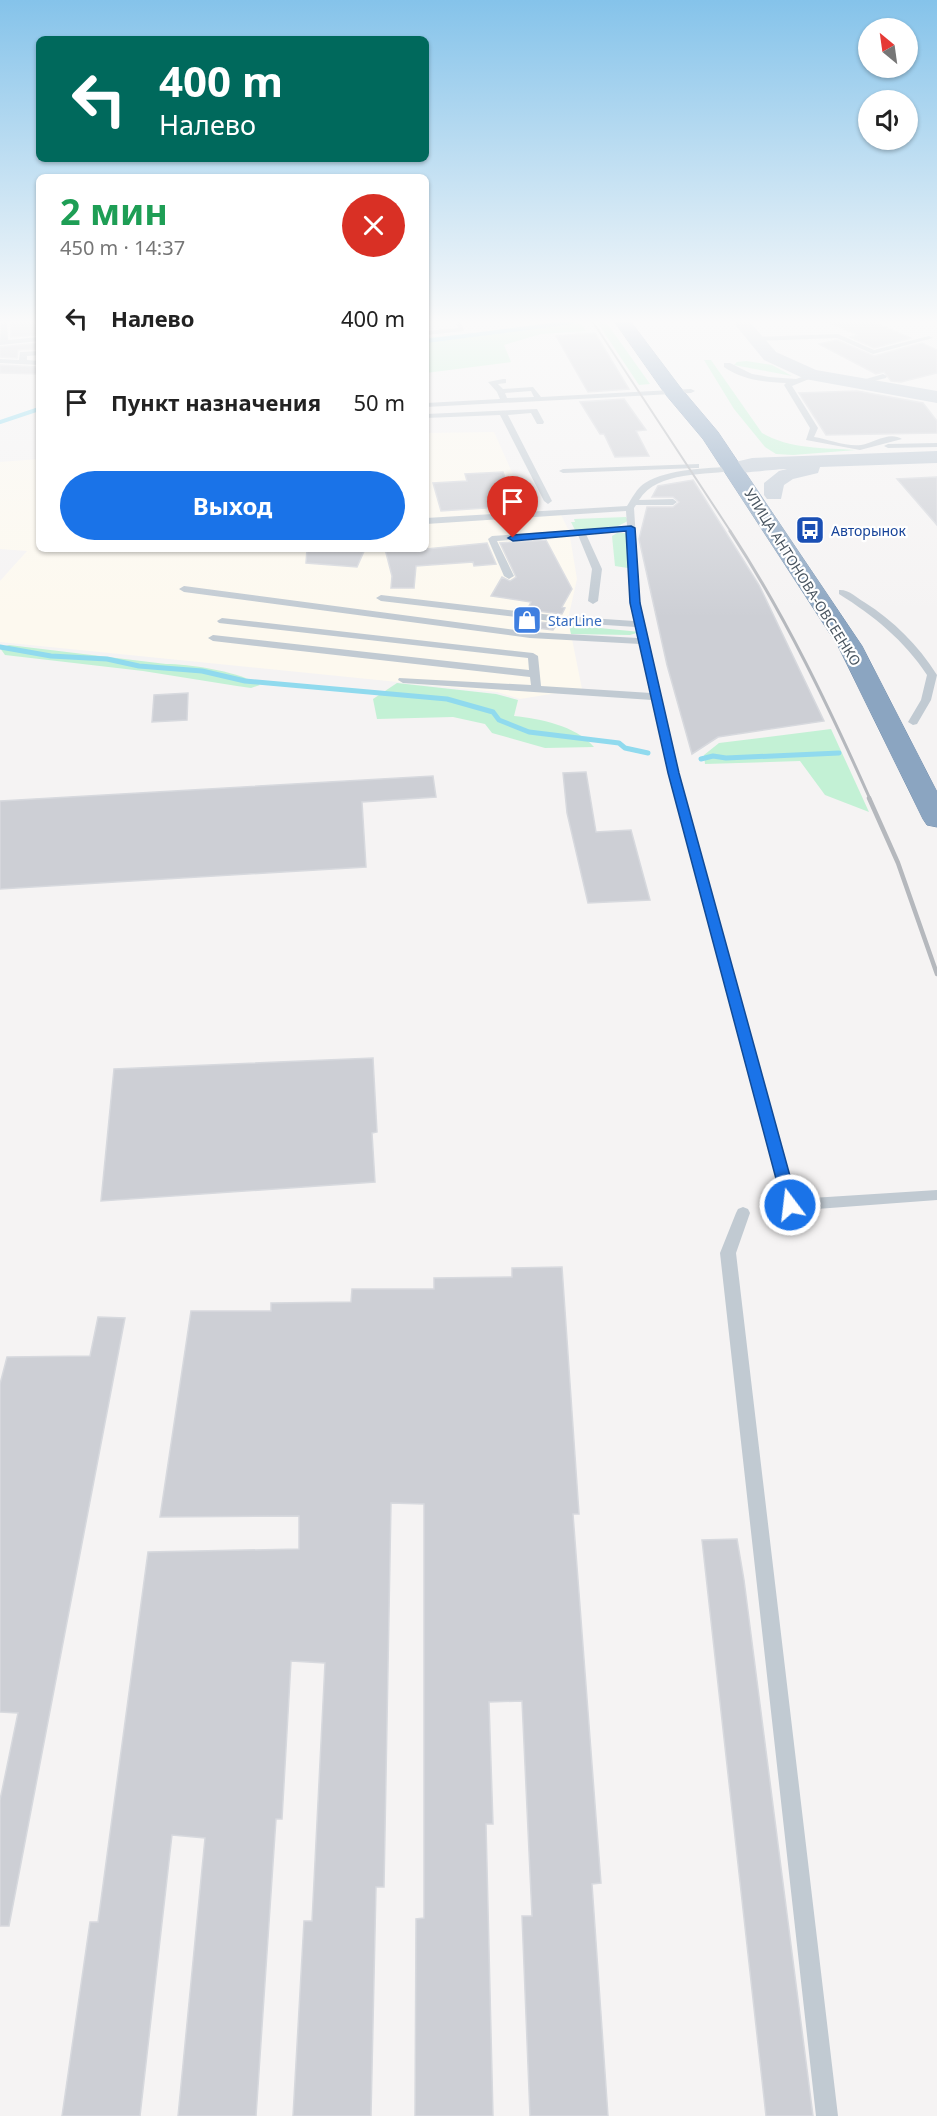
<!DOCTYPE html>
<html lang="ru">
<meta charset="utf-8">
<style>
:root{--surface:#fff;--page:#f6f6f6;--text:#222;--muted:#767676;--accent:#1a73e8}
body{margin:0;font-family:"Noto Sans",sans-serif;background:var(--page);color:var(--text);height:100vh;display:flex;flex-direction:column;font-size:22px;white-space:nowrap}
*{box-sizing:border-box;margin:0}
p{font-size:20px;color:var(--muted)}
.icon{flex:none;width:33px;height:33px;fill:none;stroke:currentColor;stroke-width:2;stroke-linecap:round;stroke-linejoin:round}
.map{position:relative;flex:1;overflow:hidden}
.panel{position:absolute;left:36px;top:174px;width:393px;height:378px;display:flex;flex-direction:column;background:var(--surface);border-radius:9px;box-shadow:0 2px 4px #0004}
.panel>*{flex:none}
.guide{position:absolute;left:36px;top:36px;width:393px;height:126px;border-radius:9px;box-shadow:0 2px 4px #0004;background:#00695c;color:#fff;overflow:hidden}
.needle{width:39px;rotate:331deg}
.controls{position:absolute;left:858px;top:18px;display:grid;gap:12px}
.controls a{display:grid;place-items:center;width:60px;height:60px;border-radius:50%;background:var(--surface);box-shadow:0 2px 4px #0004;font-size:30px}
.pin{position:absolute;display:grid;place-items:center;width:51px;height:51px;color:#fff;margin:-62px -26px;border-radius:50% 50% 50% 0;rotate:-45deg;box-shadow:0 0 6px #0007}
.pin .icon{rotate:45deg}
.me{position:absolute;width:66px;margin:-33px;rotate:345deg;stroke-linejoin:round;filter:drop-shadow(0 0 4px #0008)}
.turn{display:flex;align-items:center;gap:21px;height:126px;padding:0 24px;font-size:27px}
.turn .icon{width:78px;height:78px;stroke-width:2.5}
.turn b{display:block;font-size:42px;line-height:51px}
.round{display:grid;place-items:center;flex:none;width:63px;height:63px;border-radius:32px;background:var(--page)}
.head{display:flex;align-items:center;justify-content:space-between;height:102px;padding:0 24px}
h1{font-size:36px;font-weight:700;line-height:45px;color:#1e9e55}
.button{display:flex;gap:12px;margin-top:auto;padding:12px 24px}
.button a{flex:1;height:69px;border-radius:36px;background:var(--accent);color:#fff;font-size:24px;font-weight:700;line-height:69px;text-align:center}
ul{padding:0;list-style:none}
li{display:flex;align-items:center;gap:18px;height:84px;padding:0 24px}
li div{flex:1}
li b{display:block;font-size:22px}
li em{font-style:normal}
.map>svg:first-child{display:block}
</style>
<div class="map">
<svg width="937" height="2116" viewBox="0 0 937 2116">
<rect width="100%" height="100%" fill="#f5f3f3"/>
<path fill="#fdf9ef" d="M494 432 532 517 561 515 569 531 577 579 568 619 582 689 520 699 497 692 0 642V581L27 551 0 549V462L39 459V549H426V433Z"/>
<path fill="#c3f1d5" d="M597 322H606L650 384 639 385Z
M581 323 586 331 541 334 504 345 511 362 426 373V338Z
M704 360H711L762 433C789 449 825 448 856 450L793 455 776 454 765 447 734 409Z
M746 361 772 365 792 376 734 365 737 362Z
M626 517 628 521 618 526 575 530 571 522H575L574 519Z
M617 533H625L629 538 628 568 615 566 612 536Z
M569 625 640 632 630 635 571 634Z
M9 645 166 664C190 664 241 672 260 685L251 688 237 686 143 671 5 655 0 648Z
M397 683 496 694 518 700 514 716C540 719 575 725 594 747L545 748 492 733 485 724 453 717 377 719 373 699Z
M831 729 869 812 825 795 800 761 705 764 704 755 719 743Z"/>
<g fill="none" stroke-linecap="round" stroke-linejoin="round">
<path stroke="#90daee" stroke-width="4" d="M426 341 574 322
M0 422 39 409"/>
<path stroke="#90daee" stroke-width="5" d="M0 647 51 656 107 659 139 666 202 671 245 681 447 699 493 712 499 720 529 732 619 743 625 748 648 753
M701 759 713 756 726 758 839 753"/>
</g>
<path fill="#cdcfd5" stroke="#d7d9de" stroke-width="1.5" d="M11 322H36L37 335 11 337Z
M827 322H873L911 338 874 348 850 337 858 335Z
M595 333 629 389 588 392 556 336Z
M837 340 874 356 922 343 937 350V373L901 382 891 381 884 372 876 374 819 344Z
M39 343V349L18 350 17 358 0 357V347Z
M0 365 39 367V374L0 373Z
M857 391 923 403 937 421V433L826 435 799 393Z
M624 399 646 430 636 431 649 456 615 457 604 434H600L580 402Z
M503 472 516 506 441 511 433 483 467 481 465 474Z
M937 477V525L897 479Z
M693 480 759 585 824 721 718 737 692 754 667 665 639 539 647 507H673L679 502 673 497H652L658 486Z
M546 540 572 589 562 607 565 608 562 614 527 610 531 602 491 596 502 577 510 581 516 577 500 543Z
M487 543 496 564 474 566 473 562 416 566 414 588H391L392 576 385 549H426Z
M307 549H365L357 567 306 563Z
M522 620 557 624 553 630 519 626Z
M188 693 187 720 152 722 154 695Z
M586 772 596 832 631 830 650 900 588 903 567 813 563 773Z
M433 776 436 797 362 802 366 867 0 889V801Z
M373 1058 377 1132 372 1133 375 1182 101 1201 114 1069Z
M562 1267 579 1514H573L601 1883 592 1884 608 2116H530L522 1916H532L522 1701 489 1702 493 1824H486L493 2116H415L416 1919 424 1918V1504L391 1503 384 1887H376L371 2116H293L304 1921H312L325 1663 291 1661 282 1819H276L256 2116H178L205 1838 172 1835 140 2116H62L90 1922H98L148 1552 299 1549V1516L160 1517 191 1311H271V1303L351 1302 352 1289H434V1278L512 1277V1268Z
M98 1317 125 1318 9 1926H0V1800L18 1713 0 1712V1384L7 1357 90 1356Z
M737 1539 744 1580 813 2116H766L702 1540Z"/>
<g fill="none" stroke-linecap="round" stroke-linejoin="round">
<g stroke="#7690ad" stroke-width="1">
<path id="highway" d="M615 322H631L680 387 718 432 862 646 937 792V827L927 825 923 819 838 646 703 439 666 395Z"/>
</g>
<path fill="#c1cad2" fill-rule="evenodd" d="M1 322H7L8 340 39 337V341L0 345Z
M455 322H461L464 331 426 335V331L458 328Z
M838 334 874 350 929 336 933 338 873 354 837 338 755 341 751 339 755 337Z
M39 351V355L27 356V360L39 361V365L0 363V359L19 360 20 352Z
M724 363H730L752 374 769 377 796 379 814 373V377L792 386 818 428 814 437C827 439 847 447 861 445 874 443 889 431 902 439L860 450 806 440 810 428 784 385 786 383C765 382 742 380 724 367Z
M883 374 887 376 886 378 853 386 849 384Z
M503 379H506V383L498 384 503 389 533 387 541 397 691 389 695 391 691 393 426 407V403L500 399 497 392 488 382ZM531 391 534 397 507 398 505 393Z
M537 409 544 422 543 424H537L531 413 508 415 552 501 548 504 544 501 500 415 426 418V414Z
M937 443V447L888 448 884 446 888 444Z
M699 464V468H696L563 473 559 471 563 469Z
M734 466 738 468 737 470C706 476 658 470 639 500L673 499 677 502 673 505H636L634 508 640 602 679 773 796 1199 937 1190V1200L790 1211 785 1209 669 773 652 700 403 683 398 680 399 678 531 685 530 677 213 641 208 638 213 635 529 670 528 658 219 623 217 621 222 618 533 653 538 656 541 686 651 693 640 644 530 638 184 592 179 589 184 586 530 632 638 638 636 627 560 622 381 601 376 598 381 595 560 616 634 621 630 602 627 531 586 534 602 569 598 601 593 604 588 601 592 569 578 535 497 541 514 576 509 579 504 576 488 539 492 536 627 526 626 511 426 524V518L627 506C632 498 637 488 645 483 670 468 706 469 734 466Z
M839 590C848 589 856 597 864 602 894 621 918 645 937 675L931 700 917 724 913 725 908 722 921 700 927 675C904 640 874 616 839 594Z
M743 1207 748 1209 750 1213 736 1253 838 2116H816L720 1253 736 1213 738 1209Z"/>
<path fill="#c1cbd6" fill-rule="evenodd" d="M733 322H750L776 352 816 370 937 391V403L805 379 764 360Z
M937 451V463L820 467 818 473 793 479 784 485 781 499H767L764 495V483L779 471 787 469C773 469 737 475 727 472L724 468 727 464 752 458Z"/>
<use href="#highway" fill="#8ba5c1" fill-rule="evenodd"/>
<path stroke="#b5b8bd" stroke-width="2" d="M593 322 731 532"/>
<path stroke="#b5b8bd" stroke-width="3" d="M730 531C785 615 829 707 870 799"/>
<path stroke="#b5b8bd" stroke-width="4.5" d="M869 798 898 863 937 974"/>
</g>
<linearGradient id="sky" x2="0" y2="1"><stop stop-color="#85c3ea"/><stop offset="0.52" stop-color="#fafafa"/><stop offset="1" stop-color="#fafafa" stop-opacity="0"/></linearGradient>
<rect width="937" height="618" fill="url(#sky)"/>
<path fill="#1a73e8" stroke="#114b97" stroke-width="1.5" d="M631 526 635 528 640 603 679 773 798 1205 790 1211 783 1205 668 773 630 603 626 531 513 541 508 538 513 535Z"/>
<defs>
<g id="bus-square" transform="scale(1.5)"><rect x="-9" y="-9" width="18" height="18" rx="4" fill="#1a4fb4" stroke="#fff"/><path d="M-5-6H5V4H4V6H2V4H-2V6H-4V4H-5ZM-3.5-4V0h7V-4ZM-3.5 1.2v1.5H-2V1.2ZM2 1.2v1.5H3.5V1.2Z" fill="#fff"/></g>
<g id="shop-square" transform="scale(1.5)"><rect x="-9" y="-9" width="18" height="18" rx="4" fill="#3f7fe0" stroke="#fff"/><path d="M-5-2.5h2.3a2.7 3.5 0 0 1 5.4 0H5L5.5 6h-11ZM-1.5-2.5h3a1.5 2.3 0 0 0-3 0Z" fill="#fff"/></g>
</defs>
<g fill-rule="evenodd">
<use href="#bus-square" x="810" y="530"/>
<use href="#shop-square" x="527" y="620"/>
</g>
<g text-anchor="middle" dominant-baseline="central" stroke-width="4.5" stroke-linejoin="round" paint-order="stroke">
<g font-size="14" fill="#164399" stroke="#fff" text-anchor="start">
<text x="831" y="530">Авторынок</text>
</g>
<g font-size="14" fill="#4a5661" stroke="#fff">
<text transform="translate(803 577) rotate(58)">УЛИЦА АНТОНОВА-ОВСЕЕНКО</text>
</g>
<g font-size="14" fill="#366cbe" stroke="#fff" text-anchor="start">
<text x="548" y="620">StarLine</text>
</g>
</g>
</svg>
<div class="controls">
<a><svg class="needle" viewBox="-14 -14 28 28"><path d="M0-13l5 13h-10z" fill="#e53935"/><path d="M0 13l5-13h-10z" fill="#767676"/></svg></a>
<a><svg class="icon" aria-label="sound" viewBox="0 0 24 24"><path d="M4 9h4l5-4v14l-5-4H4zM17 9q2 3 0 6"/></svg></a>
</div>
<div class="pin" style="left:513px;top:538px;background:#d93025"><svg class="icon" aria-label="arrive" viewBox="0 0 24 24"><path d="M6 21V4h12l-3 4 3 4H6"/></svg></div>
<svg class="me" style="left:790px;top:1205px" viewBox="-20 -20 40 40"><circle r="17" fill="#1a73e8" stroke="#fff" stroke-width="3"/><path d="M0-11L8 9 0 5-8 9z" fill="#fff"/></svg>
<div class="guide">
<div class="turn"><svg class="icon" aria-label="left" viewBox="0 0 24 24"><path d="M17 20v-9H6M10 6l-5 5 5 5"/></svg><div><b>400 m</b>Налево</div></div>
</div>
<section class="panel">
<div class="head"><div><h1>2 мин</h1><p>450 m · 14:37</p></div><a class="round" style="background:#d93025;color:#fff"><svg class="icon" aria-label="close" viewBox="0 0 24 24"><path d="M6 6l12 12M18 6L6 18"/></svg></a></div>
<ul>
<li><svg class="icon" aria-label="left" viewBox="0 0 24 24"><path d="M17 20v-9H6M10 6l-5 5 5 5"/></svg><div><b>Налево</b></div><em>400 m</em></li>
<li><svg class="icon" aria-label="arrive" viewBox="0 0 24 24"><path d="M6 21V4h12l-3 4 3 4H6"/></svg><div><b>Пункт назначения</b></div><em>50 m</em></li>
</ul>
<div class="button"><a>Выход</a></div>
</section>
</div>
